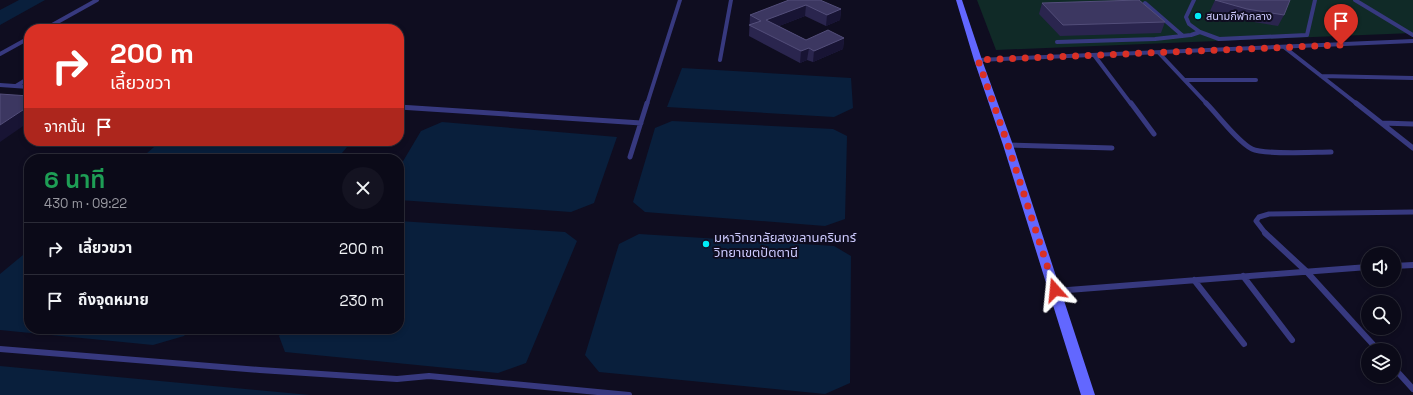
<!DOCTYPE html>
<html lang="th">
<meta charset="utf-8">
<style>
:root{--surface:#0b0a18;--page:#141321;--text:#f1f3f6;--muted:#9a9aa2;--line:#2b2b37}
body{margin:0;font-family:"Space Grotesk","Noto Sans Thai",sans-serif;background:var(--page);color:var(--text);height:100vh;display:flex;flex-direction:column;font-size:15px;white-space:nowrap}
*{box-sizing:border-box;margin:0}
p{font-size:13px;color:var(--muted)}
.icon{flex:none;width:22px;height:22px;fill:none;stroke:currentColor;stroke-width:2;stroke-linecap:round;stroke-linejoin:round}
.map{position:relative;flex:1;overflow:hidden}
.panel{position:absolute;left:24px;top:154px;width:380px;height:180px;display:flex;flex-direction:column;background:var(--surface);border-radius:16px;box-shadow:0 2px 6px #0003,0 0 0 1px var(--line)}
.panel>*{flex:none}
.top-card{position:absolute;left:24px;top:24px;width:380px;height:122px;border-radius:16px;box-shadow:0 2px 6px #0003,0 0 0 1px var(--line);background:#d93025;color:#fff;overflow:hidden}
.tools{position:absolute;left:1361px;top:247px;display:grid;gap:8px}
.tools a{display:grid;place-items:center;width:40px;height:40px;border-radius:50%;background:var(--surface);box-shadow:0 2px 6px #0003,0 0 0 1px var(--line);font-size:20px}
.pin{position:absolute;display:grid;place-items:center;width:34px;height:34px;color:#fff;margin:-41px -17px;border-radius:50% 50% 50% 0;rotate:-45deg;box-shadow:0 0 4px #0007}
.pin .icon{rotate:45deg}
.me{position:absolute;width:44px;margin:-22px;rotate:342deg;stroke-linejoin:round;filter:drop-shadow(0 0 3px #0008)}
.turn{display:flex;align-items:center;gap:14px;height:84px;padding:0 20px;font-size:18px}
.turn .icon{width:52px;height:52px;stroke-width:2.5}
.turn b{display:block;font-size:28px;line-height:34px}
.then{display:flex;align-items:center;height:38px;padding:0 20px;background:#0003;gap:8px;font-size:15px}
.round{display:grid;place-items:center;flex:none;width:42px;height:42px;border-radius:21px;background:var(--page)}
.overview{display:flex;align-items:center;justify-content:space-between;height:68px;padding:0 20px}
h1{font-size:24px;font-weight:600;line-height:30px;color:#1e9e55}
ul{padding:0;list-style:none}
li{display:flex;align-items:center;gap:12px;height:52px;padding:0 20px;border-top:1px solid var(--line)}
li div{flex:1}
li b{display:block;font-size:15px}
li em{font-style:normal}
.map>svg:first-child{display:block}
</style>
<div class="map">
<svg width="1413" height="395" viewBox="0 0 1413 395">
<rect width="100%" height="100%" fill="#0f0d20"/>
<path fill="#102a27" d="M977 0H1413V33L996 50Z"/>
<path fill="#091f3c" d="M19 0H45L0 25V10Z
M682 68 851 78 853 108 834 117 667 107Z
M672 121 833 129 847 136 845 219 825 226 645 212 633 202 655 128Z
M442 122 617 137 594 203 571 212 399 200V168L421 131Z
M161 141H352L337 159H140Z
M399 221 565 232 577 241 526 363 498 373 285 352 279 336 284 329H399Z
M639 234 834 246 851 256 850 383 825 394 599 372 585 355 619 244Z
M29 250V329H190L184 336 153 345 0 330V274Z
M0 366 310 395H0Z"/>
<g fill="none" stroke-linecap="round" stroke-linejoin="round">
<path stroke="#37397f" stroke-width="4" d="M1194 0 1186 17 1189 24 1200 32 1219 39 1307 35 1315 0
M1355 0 1413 35
M1145 3 1183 36
M45 29 97 0
M1057 42 1155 39 1191 35 1200 32
M1284 47 1357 104
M1159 53 1207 104
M0 54 29 38
M1094 55 1131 104
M720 60 731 0
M1321 76 1413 78
M1185 80H1256
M0 85 29 87
M16 86 29 78
M647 104 680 0"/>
<path stroke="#37397f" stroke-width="5" d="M1131 103 1154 134
M1206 103C1218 115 1238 142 1252 149 1264 155 1315 152 1331 152
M1356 103 1413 148
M399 107 641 123
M1382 123 1413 124
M1008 145 1112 148
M630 157 647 103
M1266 234 1256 221 1259 217 1269 214 1413 212"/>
<path stroke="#37397f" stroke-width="6" d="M1265 233 1306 271 1378 350
M1394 266 1413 265
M1243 276 1292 340
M1194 280 1244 344
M1055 291 1368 267
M0 349 260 370 397 379 429 376 629 395
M1394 368 1413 389"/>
<path fill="#37397f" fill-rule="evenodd" d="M1413 39V43L978 62 974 60 978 58Z"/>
<path fill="#6267ff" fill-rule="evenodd" d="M956 0H962L982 60 1013 145 1095 395H1081L1003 145 974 60Z"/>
</g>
<path fill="#2a254e" d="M789 0 841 9 840 20 826 26 805 16 779 26 806 40 844 38 843 49 813 62 807 60 800 63 749 36 750 15Z
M1215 0 1284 15 1278 26 1242 20 1210 11Z
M1042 3 1165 22 1161 33 1060 36 1039 14Z"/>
<path fill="#181434" d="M806 5 805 16 766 31V20Z
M841 9 840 20 826 26 827 15Z
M844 38 843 49 813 62 814 51Z
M809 48 807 60 800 63 801 51Z
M29 106V122L0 142V125Z"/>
<path fill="#3c3761" stroke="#534e7a" d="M789 0H820L841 9 827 15 806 5 766 20 806 40 828 30 844 38 814 51 809 48 801 51 749 25 761 21 750 15Z
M1139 0 1165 22 1063 25 1042 3Z
M1215 0H1290L1284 15 1247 9Z
M0 94 29 96V106L0 125Z"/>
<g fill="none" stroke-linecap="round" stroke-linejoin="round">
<path stroke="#d93025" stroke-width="7" stroke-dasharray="0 12.6" d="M1055 290 1008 145 978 60 1341 45"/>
</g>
<g fill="#00ecf6" stroke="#0f0d20" stroke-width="1.5">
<circle cx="1198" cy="16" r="4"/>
<circle cx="706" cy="244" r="4"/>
</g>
<g text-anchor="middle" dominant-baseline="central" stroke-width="4" stroke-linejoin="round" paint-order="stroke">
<g font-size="11" fill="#cecbff" stroke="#0f0d20" text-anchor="start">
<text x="1206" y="16">สนามกีฬากลาง</text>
</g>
<g font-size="13" fill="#cecbff" stroke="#0f0d20" text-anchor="start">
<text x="714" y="237">มหาวิทยาลัยสงขลานครินทร์<tspan x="714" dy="15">วิทยาเขตปัตตานี</tspan></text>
</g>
</g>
</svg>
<div class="tools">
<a><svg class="icon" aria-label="sound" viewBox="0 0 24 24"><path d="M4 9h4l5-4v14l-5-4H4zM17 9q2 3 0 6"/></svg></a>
<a><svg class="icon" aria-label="search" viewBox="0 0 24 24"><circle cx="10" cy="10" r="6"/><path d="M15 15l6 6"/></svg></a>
<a><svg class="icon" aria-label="layers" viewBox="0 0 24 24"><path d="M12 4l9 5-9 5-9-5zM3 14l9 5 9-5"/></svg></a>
</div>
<div class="pin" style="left:1341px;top:45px;background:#d93025"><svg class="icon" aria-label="arrive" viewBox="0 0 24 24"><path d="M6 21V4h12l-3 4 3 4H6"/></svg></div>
<svg class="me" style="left:1055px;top:290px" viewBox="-20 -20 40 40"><path d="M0-17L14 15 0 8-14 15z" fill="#d93025" stroke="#fff" stroke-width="4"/></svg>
<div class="top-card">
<div class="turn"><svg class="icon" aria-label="right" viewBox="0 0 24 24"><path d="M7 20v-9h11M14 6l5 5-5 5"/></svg><div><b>200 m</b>เลี้ยวขวา</div></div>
<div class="then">จากนั้น<svg class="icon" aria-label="arrive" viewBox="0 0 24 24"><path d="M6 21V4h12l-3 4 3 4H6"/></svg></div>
</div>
<section class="panel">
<div class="overview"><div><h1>6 นาที</h1><p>430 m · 09:22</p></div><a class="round"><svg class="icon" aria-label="close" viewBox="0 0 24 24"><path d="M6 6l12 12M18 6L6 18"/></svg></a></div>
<ul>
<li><svg class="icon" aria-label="right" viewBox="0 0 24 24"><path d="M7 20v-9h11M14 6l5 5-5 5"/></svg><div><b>เลี้ยวขวา</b></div><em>200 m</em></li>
<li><svg class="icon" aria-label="arrive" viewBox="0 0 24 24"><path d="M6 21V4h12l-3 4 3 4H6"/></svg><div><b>ถึงจุดหมาย</b></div><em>230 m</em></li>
</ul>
</section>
</div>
